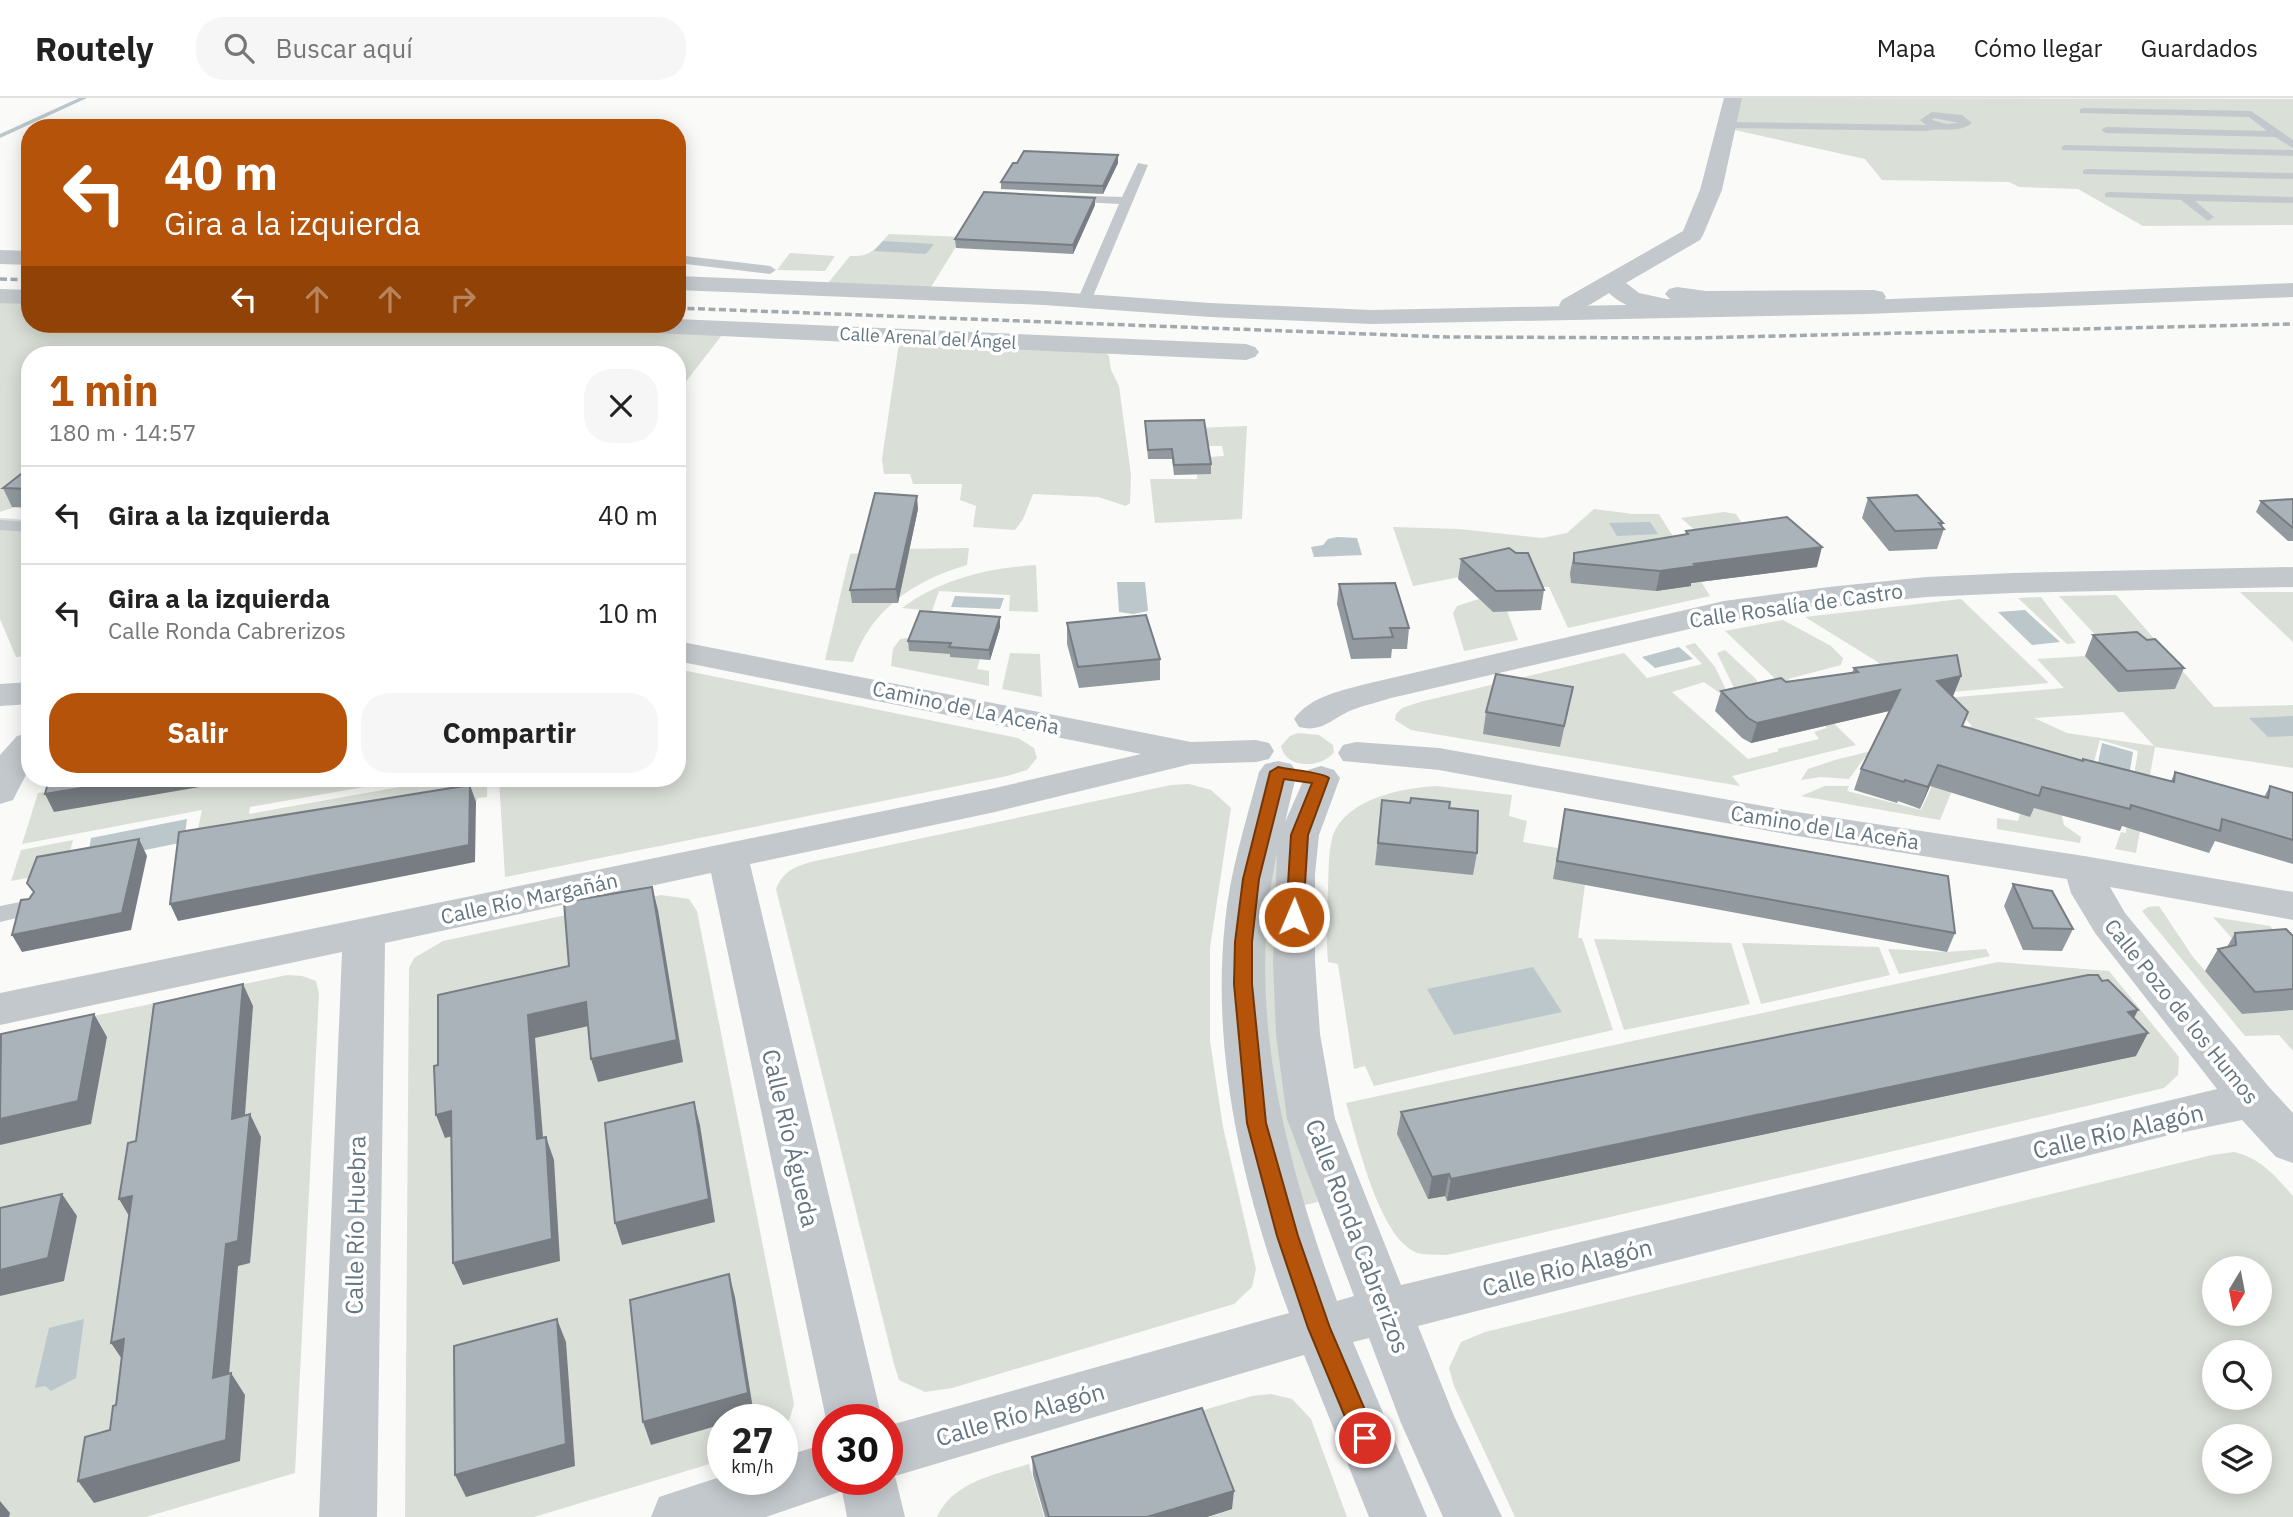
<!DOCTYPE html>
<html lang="es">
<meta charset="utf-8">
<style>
:root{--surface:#fff;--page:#f6f6f6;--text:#222;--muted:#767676;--line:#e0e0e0;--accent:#b45309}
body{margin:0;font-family:"IBM Plex Sans",sans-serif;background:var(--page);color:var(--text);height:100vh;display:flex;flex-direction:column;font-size:26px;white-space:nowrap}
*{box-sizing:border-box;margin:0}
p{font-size:23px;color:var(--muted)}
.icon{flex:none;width:38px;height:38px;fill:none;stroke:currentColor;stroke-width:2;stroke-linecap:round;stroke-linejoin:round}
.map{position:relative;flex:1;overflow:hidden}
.panel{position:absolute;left:21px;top:248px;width:665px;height:441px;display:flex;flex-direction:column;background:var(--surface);border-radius:28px;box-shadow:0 4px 18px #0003}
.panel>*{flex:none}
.banner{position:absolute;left:21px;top:21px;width:665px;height:214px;border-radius:28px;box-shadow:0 4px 18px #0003;background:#b45309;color:#fff;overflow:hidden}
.needle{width:46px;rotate:190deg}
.tools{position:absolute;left:2202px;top:1158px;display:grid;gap:14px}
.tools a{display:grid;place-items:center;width:70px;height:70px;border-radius:50%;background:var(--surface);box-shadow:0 4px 18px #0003;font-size:35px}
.speed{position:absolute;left:707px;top:1306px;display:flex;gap:14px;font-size:35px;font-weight:700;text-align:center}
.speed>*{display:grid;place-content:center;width:91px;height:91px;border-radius:50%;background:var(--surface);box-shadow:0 4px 18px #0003;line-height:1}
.speed small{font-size:18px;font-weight:400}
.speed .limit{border:10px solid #d22;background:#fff;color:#111}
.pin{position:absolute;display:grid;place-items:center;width:60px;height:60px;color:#fff;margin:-30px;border:4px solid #fff;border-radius:50%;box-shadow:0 2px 7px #0007}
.me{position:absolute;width:77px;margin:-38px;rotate:1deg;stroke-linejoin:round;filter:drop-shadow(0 0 5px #0008)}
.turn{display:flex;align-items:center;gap:24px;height:147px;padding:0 28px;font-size:32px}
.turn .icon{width:91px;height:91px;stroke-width:2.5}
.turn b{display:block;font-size:49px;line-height:60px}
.lanes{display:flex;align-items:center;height:66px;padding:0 28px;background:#0003;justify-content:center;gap:35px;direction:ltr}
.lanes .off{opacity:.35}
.round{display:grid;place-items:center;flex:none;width:74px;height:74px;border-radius:28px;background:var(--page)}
.headline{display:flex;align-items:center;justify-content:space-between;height:119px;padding:0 28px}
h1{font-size:42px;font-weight:700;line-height:52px;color:var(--accent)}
.primary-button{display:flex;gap:14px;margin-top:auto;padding:14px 28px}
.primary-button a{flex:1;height:80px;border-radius:28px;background:var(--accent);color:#fff;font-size:28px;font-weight:700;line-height:80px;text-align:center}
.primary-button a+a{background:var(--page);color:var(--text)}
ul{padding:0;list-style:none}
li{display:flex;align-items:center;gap:21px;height:98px;padding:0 28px;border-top:2px solid var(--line)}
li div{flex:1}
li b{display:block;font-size:26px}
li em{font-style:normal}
header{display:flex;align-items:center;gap:42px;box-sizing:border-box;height:98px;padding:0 35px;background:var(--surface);border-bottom:2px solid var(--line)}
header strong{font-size:33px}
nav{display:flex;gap:38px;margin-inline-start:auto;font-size:24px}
.search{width:490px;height:63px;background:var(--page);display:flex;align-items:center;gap:18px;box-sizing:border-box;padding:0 24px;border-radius:28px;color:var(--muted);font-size:26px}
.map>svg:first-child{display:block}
</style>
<header>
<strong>Routely</strong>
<div class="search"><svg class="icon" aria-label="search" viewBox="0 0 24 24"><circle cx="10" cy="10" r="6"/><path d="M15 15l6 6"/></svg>Buscar aquí</div>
<nav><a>Mapa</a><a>Cómo llegar</a><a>Guardados</a></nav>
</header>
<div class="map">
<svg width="2293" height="1419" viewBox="0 0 2293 1419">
<rect width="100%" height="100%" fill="#fafaf8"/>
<path fill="#dadfd7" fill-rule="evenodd" d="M1740 0 2293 1V127L2143 128 2078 91 2019 89 2009 84 1882 82 1865 61 1730 31Z
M889 136 962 139 931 189 828 185 850 158C871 159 875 151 889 136Z
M790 155 835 158 825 173 777 172Z
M0 203 30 205V226H483L722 237 677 295V257H30V391L22 407 0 414Z
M899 245 1105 254 1109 258 1111 272 1119 288 1131 377 1130 405 1126 408 1098 399 1033 396 1023 421 1015 432 973 429 976 408 960 402 962 386H913L910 376H884L882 361Z
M1247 328 1242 421 1155 425 1150 381H1197V376L1208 359 1224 358 1222 348H1206L1171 331Z
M1594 411 1633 416H1659L1710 498 1568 530 1549 489H1541L1506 470 1413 488 1393 429 1459 431 1542 440 1567 435Z
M1724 414 1736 416 1748 434 1703 439 1681 420Z
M0 420 30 422V558L16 559 0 521Z
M969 450 967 467C915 482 871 511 853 564L825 562 850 456 898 451Z
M1036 467 1038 514 1009 513 1010 497 939 493 932 513 902 510C941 481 988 470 1036 467Z
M2240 494H2293V544Z
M2116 497 2214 609 2293 607V670L2155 649 2136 755 2115 751 2121 734 2126 735 2129 690H2132L2138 653 2100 642 2091 674 2074 670 2062 719 2064 727 2081 739 2080 745 1997 731V720L2018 723 2020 716 2030 718 1969 651 1940 722 1801 698 1825 688H1849L1847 693 1921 712 1933 686 1913 674 1865 659 1849 681 1821 679 1801 682 1808 671 1835 662 1972 628 1946 600 2064 590 2037 561 2085 558 2118 594 2113 556 2059 498ZM2123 614 2154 648 2067 635 2034 620Z
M2041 499 2076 545 2067 546 2018 500Z
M1479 501 1493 514 1507 513 1518 542 1464 553 1453 515 1457 508Z
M1961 501 2049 585 1941 595 1895 579 1876 563 1805 519Z
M1783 522 1831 548 1843 560 1841 567 1788 581 1856 647 1732 678 1740 688 1411 632 1395 622 1396 616 1402 610 1420 604 1624 555 1647 580 1702 566 1685 548 1695 545 1715 569 1728 596H1721L1704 584 1672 594 1748 661 1779 653 1777 651 1819 641 1814 634 1827 630 1725 533Z
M914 539 952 556 980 561 977 571 989 573V588L891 568 893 551 900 541Z
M1725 552 1756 581 1763 595 1737 596 1717 555Z
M1010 555 1040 556 1042 599 1002 591Z
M677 571 1018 640 1034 650 1037 660 1027 672 1007 678 505 779 499 681H677Z
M1298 635 1319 637 1333 647 1334 654C1322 671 1285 671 1281 648L1290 638Z
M245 681H410L250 709 249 716 444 681H487V699L478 700 476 704 194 749 202 712 22 746 38 695 61 691Z
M1189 686 1211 692 1231 710 1210 850V943L1223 1029 1256 1171 1252 1189 1234 1206 952 1290 925 1294 899 1282 894 1266 776 791C784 772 796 768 815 763L1171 687Z
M1436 688 1512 697 1509 718 1527 723 1523 744 1558 750 1554 781 1585 787 1578 840H1582L1613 932 1374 988 1365 968 1354 971 1338 866 1328 864C1326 839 1327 815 1328 789 1329 774 1328 756 1332 741 1343 701 1402 690 1436 688Z
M73 742 65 773 11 783 21 752Z
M1286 743 1292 1019 1318 1104 1300 1108 1274 1025 1262 910 1265 770Z
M661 797 689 801 697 813 794 1306 790 1320 782 1332V1321H723V1362L534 1419H405L409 870 414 860 443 843Z
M2159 808 2193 859 2242 916 2293 912V953L2279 937 2245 938 2142 813 2148 809Z
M2213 819 2270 828 2293 853 2245 855Z
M1594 841 1731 845 1750 906 1624 932Z
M1742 845 1879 849 1890 877 1761 906Z
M1888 851 1947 854 1986 851 1990 858 1899 876Z
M1998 864 2109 873 2179 959 2178 977 2164 990 1447 1157C1437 1156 1423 1158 1415 1154 1378 1136 1358 1044 1346 1005Z
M287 877 302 878 316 883 319 895 295 1375 146 1419H0V938Z
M2234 1054C2261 1060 2276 1079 2293 1098V1419H1515L1454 1288 1449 1270 1461 1244 1485 1234 2212 1057ZM2214 1171H2259V1216H2214ZM2214 1255H2259V1300H2214ZM2214 1339H2259V1384H2214Z
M1271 1296 1292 1301 1311 1321 1347 1419H1208L1232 1411 1197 1314 1252 1298Z
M1029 1366 1044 1419H937C953 1384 994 1377 1029 1366Z"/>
<path fill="#bbc7cb" d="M883 143 934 146 926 156 874 153Z
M1650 424 1658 436 1617 438 1609 425Z
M1337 439 1357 440 1362 457 1314 459 1311 449 1323 447 1328 441Z
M1117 484H1145L1148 513 1133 516 1119 514Z
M955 498 1004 500 1000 511 951 509Z
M2025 512 2060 544 2032 547 1998 514Z
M1679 549 1693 561 1655 570 1642 559Z
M2293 618V638L2268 639 2249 620Z
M2102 645 2133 654 2128 684 2096 675Z
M187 721 184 744 87 764 91 740Z
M1533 869 1562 914 1454 937 1427 891Z
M84 1221 76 1280 51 1293 45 1288 35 1290 49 1230Z"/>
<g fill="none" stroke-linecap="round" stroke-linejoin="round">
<path fill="#bbc7cb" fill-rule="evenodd" d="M79 0H87L0 40V36Z"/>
<path fill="#c3c8cc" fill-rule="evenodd" d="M2084 10 2251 13 2293 42V50L2275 39 2106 35 2101 32 2106 29 2267 33 2249 19 2080 15V11Z
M1932 14 1962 17 1972 25C1958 36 1942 29 1926 33L1728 30 1723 27 1728 24 1926 27 1920 22ZM1934 20 1959 25 1946 26 1932 22Z
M2066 47 2293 52V58L2062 52V48Z
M1138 65 1148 67 1091 203 1084 207 1079 206 1077 203 1119 106 1066 103 1060 100 1066 97 1122 99Z
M2087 71 2293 75V81L2083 76V72Z
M2109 94 2293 99V105L2195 103 2214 119 2208 123 2181 102 2105 99V95Z
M677 157 770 168 776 172 770 176 677 165Z
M0 422 30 424V434L0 432Z
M30 802 38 805 41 810 38 815 0 824V808Z"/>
<path fill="#c3c8cc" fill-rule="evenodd" d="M1724 0H1742L1722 92 1703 137 1700 142 1626 185 1639 195 1667 201H1670L1665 196 1669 191 1677 189 1706 193 1874 192 1883 194 1886 199 1883 204 1715 207 1713 214C1682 222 1632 218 1609 195 1594 204 1580 216 1562 212L1559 207 1562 202 1683 133 1700 92Z
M0 191 30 192V206L0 205Z
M677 221 1246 246 1255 249 1259 254 1255 259 1246 262 611 233 602 231 599 226H677Z
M2293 469V489L2013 495 1926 499 1829 509 1724 523 1391 600C1379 604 1365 607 1352 612 1332 620 1323 635 1299 629L1294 621C1310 598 1344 592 1370 585L1724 503 1829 489 1926 479 2013 475Z
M677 543 1191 644 1256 642 1269 645 1274 653 1269 661 1256 664 1191 666 995 714 750 766 882 1321H828V1325L826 1321 711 775 385 845 377 1419H319L342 854 0 927V895L995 690 1141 656 677 563Z
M30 584V606L0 608V586Z
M30 635V669L13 702 0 706V657L17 638Z
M1356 644 1439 650 1791 713 2084 758 2293 794V822L2110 789 2125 815 2269 989 2293 1015V1065L2276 1059 2242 1022 2165 1038 1418 1228 1454 1318 1502 1419H1443L1401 1325 1369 1240 1353 1244 1427 1419H1369L1304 1257 895 1378 905 1419H847L842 1393 766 1419H651L659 1399 723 1378V1381H782V1359L828 1345V1381H887V1328L1289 1215C1243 1093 1211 956 1225 824 1230 773 1246 724 1259 674L1265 666 1278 663 1291 666 1297 674 1285 724 1308 672 1321 668 1334 672 1340 680 1319 737 1315 776V863L1320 936 1335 1021 1401 1187 2217 991 2095 835 2071 795 2067 781 1791 737 1439 672 1343 663 1338 655 1343 647ZM1277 755 1273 863 1276 936 1287 1021 1354 1198 1337 1203C1285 1060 1244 907 1277 755Z"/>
<path fill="#c3c8cc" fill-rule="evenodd" d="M0 152 30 153V167L0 166Z
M677 178 1044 193 1210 205 1371 212 1866 202 2293 185V199L1866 216 1371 226 1210 219 1044 207 677 192Z"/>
<path stroke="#a2aab0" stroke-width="3.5" stroke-dasharray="7 3.5" stroke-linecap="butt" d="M0 181 30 182
M677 210 1447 239 1692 240 2293 226"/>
</g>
<path fill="#929a9f" d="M1118 57V65L1103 96 1001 91V84Z
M1095 107 1073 156 956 150 955 141Z
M1145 323 1211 366V376L1174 377 1172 361H1148Z
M30 369V410L12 409 3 390Z
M1868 400 1943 425 1942 428 1944 431 1937 451 1889 453 1862 420Z
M2293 401V443H2288L2256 414 2261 403Z
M918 411 898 505H852L850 492Z
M1686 433 1817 469 1691 485V488L1656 493 1571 485 1570 475 1574 455 1685 437Z
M1516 455 1544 492 1541 512 1493 514 1458 481 1461 461Z
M1339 486 1409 530 1407 551H1392L1391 560 1351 561 1337 506Z
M1000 519V529L990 562 950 559V556L909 553 908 543Z
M1067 525 1160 561V582L1079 590 1067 546Z
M2093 537 2147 542 2184 570 2175 591 2118 594 2085 558Z
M1854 570 1961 578 1953 598 1962 629 2082 663 2083 661 2171 683 2175 674 2264 699 2270 688 2293 695V766L2215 743 2209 755 2122 728 2120 733 2034 710 2030 719 1930 688 1920 711 1898 703 1897 705 1854 692 1861 671 1889 613 1751 645 1742 640 1715 613 1721 593 1852 575Z
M1573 589 1560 649 1483 636 1486 614Z
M1382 702 1449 710 1477 755 1473 777 1375 767Z
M1565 711 1955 835 1947 854 1553 781Z
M2013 786 2073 831 2062 853 2023 852 2004 808Z
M2235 835 2293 838V912L2242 916 2205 873 2218 851 2227 849Z
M2102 883 2138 912 2134 920 2136 958 1447 1103 1445 1098 1428 1101 1397 1036 1401 1014Z
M1032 1359 1232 1411 1207 1419H1045L1033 1377Z"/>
<path fill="#777d82" d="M1118 57V65L1103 96V88Z
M1095 100V107L1073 156V147Z
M917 398 918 411 898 505 896 491Z
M1822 449 1817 469 1691 485V488L1656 493 1660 473 1694 466Z
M1000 519V529L990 562 989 552Z
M1961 578 1953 598 1930 604 1937 583Z
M1900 592 1893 612 1751 645 1757 625Z
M1938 667 1930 688 1920 711 1928 689Z
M135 681H246L54 714 45 696Z
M470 687 476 704 475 764 178 823 170 806Z
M139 741 147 758 131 832 22 854 12 837Z
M652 789 658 812 683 964 598 984 591 961Z
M243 886 253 908 243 1043 232 1021Z
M586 904 593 927 535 940 545 1064 537 1041 528 917Z
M2138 912 2126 935 2128 914Z
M94 916 107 939 91 1026 0 1047V1021Z
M2148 935 2136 958 1447 1103 1451 1081Z
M694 1004 700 1027 715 1124 622 1147 615 1125Z
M451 1013 460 1036 445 1040 436 1017Z
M250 1016 261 1039 250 1165 238 1168 227 1302 213 1280 226 1146Z
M546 1039 554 1062 560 1163 463 1187 453 1165Z
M1449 1076 1445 1098 1428 1101 1432 1079Z
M62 1096 77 1118 64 1183 0 1198V1172Z
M132 1098V1123L119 1101Z
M729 1176 735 1199 754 1317 740 1321H723V1326L651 1347 643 1324Z
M557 1221 566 1244 575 1368 466 1399 455 1377Z
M124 1241 126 1267 111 1245Z
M231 1275 245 1297 240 1363 94 1405 78 1383Z
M1234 1393 1232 1411 1207 1419H1147Z
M0 1403 10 1415 9 1419H0Z"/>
<path fill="#aab3b9" stroke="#777d82" stroke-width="2" d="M1024 53 1118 57 1103 88 1001 84 1013 65H1017Z
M984 94 1095 100 1073 147 955 141Z
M1204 322 1211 366 1174 367 1172 351 1148 352 1145 323Z
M30 369V391L3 390Z
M875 395 917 398 896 491 850 492Z
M1917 397 1943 425H1939L1944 431 1895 433 1868 400Z
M2293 401V430L2261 403Z
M1787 419 1822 449 1694 466 1696 468 1660 473 1574 465V455L1688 436 1686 433Z
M1509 450 1516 455H1528L1544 492 1496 493 1461 461Z
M1395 485 1409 530H1390L1393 539 1353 541 1339 486Z
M920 513 1000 519 989 552 949 549 951 545 908 543Z
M1146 517 1160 561 1078 569 1067 525Z
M2137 534 2147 542 2155 541 2184 570 2127 573 2093 537Z
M1957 557 1961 578 1937 583 1968 614 1962 628 2083 663V661L2174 684 2175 674 2268 700 2270 688 2293 695V742L2222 721 2220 733 2131 707 2130 711 2042 689 2039 698 1938 667 1928 689 1905 682 1904 684 1861 671 1900 592 1757 625 1748 620 1721 593 1781 580 1786 584 1858 574 1854 570Z
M1496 576 1573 589 1564 628 1486 614Z
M49 681H135L45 696Z
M470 687 469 747 170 806 179 734Z
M1411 700 1450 704 1449 710 1478 713 1477 755 1378 745 1382 702 1410 705Z
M1565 711 1948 778 1955 835 1557 763Z
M139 741 122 815 12 837 21 802 29 801 34 794 27 785 37 759Z
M2013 786 2052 793 2073 831 2033 830Z
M652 789 677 942 591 961 586 904 528 917 537 1041 546 1039 552 1141 453 1165 451 1013 436 1017 434 968 438 967V897L569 868 564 804Z
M2286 831 2293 838V891L2255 894 2218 851 2236 847 2235 835Z
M2088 877H2098L2102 883 2108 882 2138 912 2128 914 2148 935 1451 1081 1449 1076 1432 1079 1401 1014Z
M243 886 232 1021 250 1016 238 1143 226 1146 213 1280 231 1275 226 1342 78 1383 85 1339 110 1332 113 1308 116 1307 124 1241 111 1245 132 1098 119 1101 128 1045 136 1043 154 906Z
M94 916 78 1003 0 1021 1 936Z
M694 1004 709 1101 615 1125 605 1025Z
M62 1096 48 1160 0 1172V1110Z
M729 1176 748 1295 643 1324 630 1202Z
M557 1221 566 1346 455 1377 454 1248Z
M1202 1310 1234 1393 1147 1419H1049L1032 1359Z"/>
<path fill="#b45309" stroke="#753606" stroke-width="2" d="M1278 669C1290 672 1323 674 1329 680L1308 737 1303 819 1301 823H1288L1286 819 1291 737 1312 685 1284 681 1259 781 1252 844V886L1266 1025 1298 1138 1330 1230 1377 1340 1374 1348 1365 1351 1357 1348 1308 1230 1277 1138 1247 1025 1234 886 1235 844 1243 781 1270 674Z"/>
<g text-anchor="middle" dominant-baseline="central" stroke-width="7" stroke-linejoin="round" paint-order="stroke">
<g font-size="18" fill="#657683" stroke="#fff">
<text transform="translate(928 240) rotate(3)">Calle Arenal del Ángel</text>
</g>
<g font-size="21" fill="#657683" stroke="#fff">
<text transform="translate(1796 507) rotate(-8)">Calle Rosalía de Castro</text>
<text transform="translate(966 609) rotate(12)">Camino de La Aceña</text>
<text transform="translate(1825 729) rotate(9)">Camino de La Aceña</text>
<text transform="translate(529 800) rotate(-12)">Calle Río Margañán</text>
<text transform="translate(2182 913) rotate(51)">Calle Pozo de los Humos</text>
</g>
<g font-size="24" fill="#657683" stroke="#fff">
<text transform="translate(2118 1033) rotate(-13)">Calle Río Alagón</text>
<text transform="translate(791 1040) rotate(77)">Calle Río Águeda</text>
<text transform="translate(355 1127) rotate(-89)">Calle Río Huebra</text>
<text transform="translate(1358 1138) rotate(69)">Calle Ronda Cabrerizos</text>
<text transform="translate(1567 1169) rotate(-14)">Calle Río Alagón</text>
<text transform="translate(1020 1316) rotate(-16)">Calle Río Alagón</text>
</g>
</g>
</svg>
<div class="tools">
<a><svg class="needle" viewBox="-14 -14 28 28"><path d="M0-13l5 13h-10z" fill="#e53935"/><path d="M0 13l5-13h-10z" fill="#767676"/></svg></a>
<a><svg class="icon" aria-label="search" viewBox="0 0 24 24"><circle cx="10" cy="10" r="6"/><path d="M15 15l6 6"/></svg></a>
<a><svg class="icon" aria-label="layers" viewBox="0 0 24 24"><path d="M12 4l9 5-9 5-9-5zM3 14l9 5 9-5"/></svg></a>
</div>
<div class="speed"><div>27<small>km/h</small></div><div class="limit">30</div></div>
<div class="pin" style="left:1365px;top:1340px;background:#d93025"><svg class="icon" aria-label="arrive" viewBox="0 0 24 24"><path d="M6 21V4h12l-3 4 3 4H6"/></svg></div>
<svg class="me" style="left:1294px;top:819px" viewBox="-20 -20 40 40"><circle r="17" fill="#b45309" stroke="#fff" stroke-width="3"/><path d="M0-11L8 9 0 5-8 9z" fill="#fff"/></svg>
<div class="banner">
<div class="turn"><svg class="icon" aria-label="left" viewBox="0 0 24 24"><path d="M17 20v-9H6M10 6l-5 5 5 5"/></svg><div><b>40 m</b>Gira a la izquierda</div></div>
<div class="lanes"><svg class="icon" aria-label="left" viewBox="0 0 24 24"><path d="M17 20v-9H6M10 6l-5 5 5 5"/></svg><svg class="icon off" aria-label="ahead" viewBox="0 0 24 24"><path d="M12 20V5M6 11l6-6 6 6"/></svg><svg class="icon off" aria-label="ahead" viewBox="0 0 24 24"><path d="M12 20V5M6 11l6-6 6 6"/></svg><svg class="icon off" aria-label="right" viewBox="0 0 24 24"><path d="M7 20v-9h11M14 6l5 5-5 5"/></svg></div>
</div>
<section class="panel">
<div class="headline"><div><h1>1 min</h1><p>180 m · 14:57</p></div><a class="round"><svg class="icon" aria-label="close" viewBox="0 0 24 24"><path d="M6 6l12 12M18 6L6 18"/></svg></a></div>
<ul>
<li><svg class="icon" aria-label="left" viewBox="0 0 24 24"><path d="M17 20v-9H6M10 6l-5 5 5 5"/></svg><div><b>Gira a la izquierda</b></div><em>40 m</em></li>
<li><svg class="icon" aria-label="left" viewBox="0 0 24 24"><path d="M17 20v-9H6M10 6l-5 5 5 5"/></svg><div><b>Gira a la izquierda</b><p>Calle Ronda Cabrerizos</p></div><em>10 m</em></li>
</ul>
<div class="primary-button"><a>Salir</a><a>Compartir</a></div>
</section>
</div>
